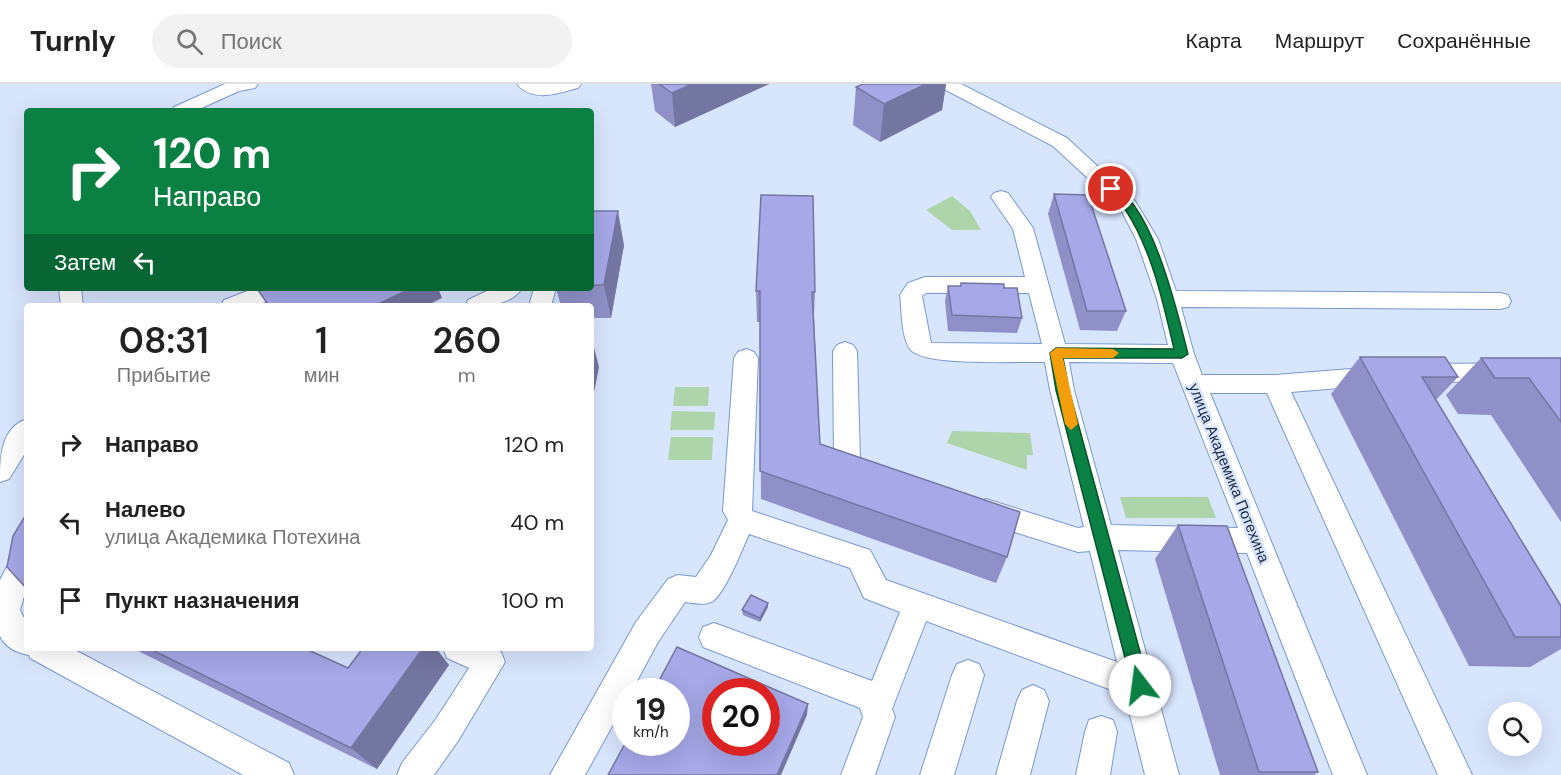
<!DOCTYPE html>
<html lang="ru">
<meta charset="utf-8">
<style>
:root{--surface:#fff;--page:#f2f2f2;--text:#222;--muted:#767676;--line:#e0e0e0}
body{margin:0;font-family:"DM Sans",sans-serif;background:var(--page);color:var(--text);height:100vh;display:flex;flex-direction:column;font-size:22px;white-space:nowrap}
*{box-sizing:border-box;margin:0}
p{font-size:20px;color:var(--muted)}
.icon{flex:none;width:33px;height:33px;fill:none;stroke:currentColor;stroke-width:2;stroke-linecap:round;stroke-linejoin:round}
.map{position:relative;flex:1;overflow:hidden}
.sheet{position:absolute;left:24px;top:219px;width:570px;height:348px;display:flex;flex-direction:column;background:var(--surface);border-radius:6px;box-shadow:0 6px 24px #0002}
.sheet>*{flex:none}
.top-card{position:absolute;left:24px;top:24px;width:570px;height:183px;border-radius:6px;box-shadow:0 6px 24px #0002;background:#0b8043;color:#fff;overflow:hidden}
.buttons{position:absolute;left:1488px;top:618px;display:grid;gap:12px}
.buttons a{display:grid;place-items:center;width:54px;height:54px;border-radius:50%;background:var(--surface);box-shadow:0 6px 24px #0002;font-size:30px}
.speed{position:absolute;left:612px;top:594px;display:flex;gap:12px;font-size:30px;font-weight:700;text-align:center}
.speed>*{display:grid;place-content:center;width:78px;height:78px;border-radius:50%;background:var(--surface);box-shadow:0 6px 24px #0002;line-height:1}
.speed small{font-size:15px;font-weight:400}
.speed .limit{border:9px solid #d22;background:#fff;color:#111}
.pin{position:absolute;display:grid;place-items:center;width:51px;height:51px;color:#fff;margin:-26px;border:3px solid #fff;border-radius:50%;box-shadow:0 2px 6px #0007}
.me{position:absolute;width:66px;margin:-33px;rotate:345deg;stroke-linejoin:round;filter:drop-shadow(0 0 4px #0008)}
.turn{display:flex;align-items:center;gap:21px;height:126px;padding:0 30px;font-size:27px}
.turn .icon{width:78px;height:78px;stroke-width:2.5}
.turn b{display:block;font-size:42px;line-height:51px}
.then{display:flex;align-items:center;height:57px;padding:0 30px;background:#0003;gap:12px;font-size:22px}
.eta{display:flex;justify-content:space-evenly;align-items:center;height:102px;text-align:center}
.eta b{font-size:36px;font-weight:600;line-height:42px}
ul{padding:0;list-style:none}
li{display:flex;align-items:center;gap:18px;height:78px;padding:0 30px}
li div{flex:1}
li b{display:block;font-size:22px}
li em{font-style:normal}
header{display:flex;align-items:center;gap:36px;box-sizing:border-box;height:84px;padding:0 30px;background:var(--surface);border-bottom:2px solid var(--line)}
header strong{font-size:28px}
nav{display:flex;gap:33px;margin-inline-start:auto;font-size:21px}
.search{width:420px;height:54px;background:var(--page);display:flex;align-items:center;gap:15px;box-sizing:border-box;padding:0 21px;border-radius:33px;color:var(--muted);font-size:22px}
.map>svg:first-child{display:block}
</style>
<header>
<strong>Turnly</strong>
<div class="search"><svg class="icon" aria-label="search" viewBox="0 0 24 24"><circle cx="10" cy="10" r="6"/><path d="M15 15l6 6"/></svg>Поиск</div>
<nav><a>Карта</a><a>Маршрут</a><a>Сохранённые</a></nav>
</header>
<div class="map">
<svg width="1561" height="691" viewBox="0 0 1561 691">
<rect width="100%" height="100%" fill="#d7e5fd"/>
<path fill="#add5a9" d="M952 112 970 127 981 146H952L926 126Z
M675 303H709L708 322H673Z
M672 327 715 328 714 346H670Z
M952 347 1030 349 1033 371H1027V386L947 359Z
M671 353H713L712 376H668Z
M1120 413H1208L1216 434H1126Z"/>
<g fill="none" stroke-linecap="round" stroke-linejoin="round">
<g stroke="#7998d1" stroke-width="2">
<path id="minor" d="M225 0H258L255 4 239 7 195 27H171L174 23Z
M517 0H581L578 4C559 9 532 19 517 0Z
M939 0H961L1067 54 1135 117 1158 155 1176 207 1500 209 1508 211 1511 217 1508 223 1500 225 1181 223 1194 270 1202 291H1275L1376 283 1385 286 1388 292 1385 298 1376 301 1291 308 1472 691H1438L1267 309H1210L1367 691H1333L1247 469 1118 466 1179 691H1145L1125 611 926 537 892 625 895 633 875 691H841L863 633 860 624 703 563 699 553 703 543 714 539 872 597 900 528 864 514 850 484 749 450C742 466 726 507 713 517 705 522 694 519 685 518L658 558 631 608H626V617L585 691H550L636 538 668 495 678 491 696 493 711 471 728 436 723 427 734 274 738 268 746 265 754 268 758 274 752 427 870 466 886 496 1117 578 1090 467 1078 468 986 439 976 435 972 427 976 419 986 415 1078 444 1084 443 1050 306 1045 278C1021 277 922 283 910 265 901 252 902 227 900 211L908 199 925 193H1025L1013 145 991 113 994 109 1001 107 1008 109 1033 144 1065 260 1168 261 1157 215 1136 155 1120 124 1053 62 942 4ZM926 209H1029L1042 260 931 259 922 212ZM1069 278 1173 279 1238 444 1111 441 1074 306Z
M59 204H81L83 222H61Z
M255 204H287C276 223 240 222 221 222L224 216Z
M493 204H522C510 223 484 222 465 222L468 216Z
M534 204H556L551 222H529Z
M845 258 853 261 857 267 860 376 877 382 881 390 877 398C861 403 842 395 834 380L833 267 837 261Z
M1543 279 1561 282V300L1543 297 1419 298 1410 295 1407 289 1410 283 1419 280Z
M27 335V366L9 395 0 398C0 375 0 344 27 335Z
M27 460V502L20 526 27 540V564H71L289 679 294 691H243L30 574 29 571C17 569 5 563 0 552V496L17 464Z
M443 564H493L501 568 505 578 458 657 434 691H397L402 679 436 635 469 584 447 574Z
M968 576 979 580 984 591 954 691H920L952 591 957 580Z
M1033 601 1044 606 1049 617 1030 691H996L1017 617 1022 606Z
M1101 632 1113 636 1117 648 1110 691H1076L1085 648 1089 636Z"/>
</g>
<use href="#minor" fill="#fff" fill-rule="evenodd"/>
</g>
<path fill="#8f90c8" d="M651 0H769L675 43 655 27Z
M863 0H946L942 26 880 58 853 41 856 3Z
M1054 110 1126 227 1117 247 1080 246 1048 130Z
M591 127 624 161 611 234H591V222H561L556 204H591Z
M961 199 1004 204 1022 234 1017 249 948 247 945 217 948 202H960Z
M756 207 815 208 814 233 820 360 1007 473 996 499 761 415 760 238H757Z
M1360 273 1458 293 1436 316 1561 522V565L1530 583 1469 582 1331 310Z
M1481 274H1561V438L1491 331 1458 330 1446 311Z
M1178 441 1318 688 1314 691H1220L1155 475Z
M768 519V523L760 538 743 531 742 526Z
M132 564H304L348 584 449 581 377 685Z"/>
<path fill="#7476a2" d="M692 0H769L675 43 672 9Z
M926 0H946L942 26 880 58 884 20Z
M618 127 624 161 611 234 604 201Z
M412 204H438L442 214 426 222H374Z
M591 252 599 283 591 324Z
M768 519V523L760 538V534Z
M423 564H436L449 581 377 685 351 664Z
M808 620 807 631 781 691H777Z"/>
<path fill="#a6a8e8" stroke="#7476a2" stroke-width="1.5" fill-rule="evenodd" d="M659 0H692L672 9Z
M863 0H926L884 20 856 3Z
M1054 110 1088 111 1126 227H1087Z
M761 111 813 112 815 208H812L820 360 1020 428 1007 473 760 387V207H756Z
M591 127H618L604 201H591Z
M961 199 1004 200V204H1017L1022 234 952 231 948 202H961Z
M262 204H412L374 222H269L258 206Z
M1360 273H1445L1458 293H1422L1561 522V553H1515Z
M1481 274H1561V338L1529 294H1495Z
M27 429V505L7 483 13 452Z
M1178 441 1227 442 1318 688H1259Z
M751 511 768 519 760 534 742 526Z
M677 563 808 620 777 691H608L626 658H676V608H653ZM716 608H766V658H716Z
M148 564H304L348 584 363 564H423L351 664Z"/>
<path fill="#0b8043" stroke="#07532c" stroke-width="1.5" d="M1111 102C1152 116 1178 231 1188 270L1182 274H1063L1069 306 1149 601 1146 607 1140 609 1134 607 1132 601 1056 306 1050 269 1056 264 1174 265C1163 218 1152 166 1125 125 1120 118 1111 113 1105 105Z"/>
<path fill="#f59e0b" d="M1056 264 1113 265 1119 269 1113 274H1063L1078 340 1071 346 1065 340 1050 269Z"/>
<g text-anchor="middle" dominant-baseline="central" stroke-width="5" stroke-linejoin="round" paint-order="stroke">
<g font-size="15" fill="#1d2940" stroke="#d7e5fd">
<text transform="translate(1229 389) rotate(68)">улица Академика Потехина</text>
</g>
</g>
</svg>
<div class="buttons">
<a><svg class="icon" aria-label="search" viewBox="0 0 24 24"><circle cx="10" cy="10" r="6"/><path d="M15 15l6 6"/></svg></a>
</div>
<div class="speed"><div>19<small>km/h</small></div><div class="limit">20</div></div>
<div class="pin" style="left:1111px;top:105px;background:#d93025"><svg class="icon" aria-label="arrive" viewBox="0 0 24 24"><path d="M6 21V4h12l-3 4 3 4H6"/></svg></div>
<svg class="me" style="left:1140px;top:601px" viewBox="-20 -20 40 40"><circle r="19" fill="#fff"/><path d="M0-13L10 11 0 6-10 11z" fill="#0b8043"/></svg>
<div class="top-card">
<div class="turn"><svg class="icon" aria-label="right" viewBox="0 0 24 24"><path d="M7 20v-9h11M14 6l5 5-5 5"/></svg><div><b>120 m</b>Направо</div></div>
<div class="then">Затем<svg class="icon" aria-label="left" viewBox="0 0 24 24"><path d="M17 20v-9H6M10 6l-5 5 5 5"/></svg></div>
</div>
<section class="sheet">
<div class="eta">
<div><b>08:31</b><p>Прибытие</p></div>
<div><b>1</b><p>мин</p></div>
<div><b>260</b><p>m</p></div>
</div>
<ul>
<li><svg class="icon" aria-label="right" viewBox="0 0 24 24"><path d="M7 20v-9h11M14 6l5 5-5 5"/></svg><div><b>Направо</b></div><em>120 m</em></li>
<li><svg class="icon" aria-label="left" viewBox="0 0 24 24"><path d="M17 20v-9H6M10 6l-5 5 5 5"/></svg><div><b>Налево</b><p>улица Академика Потехина</p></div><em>40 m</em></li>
<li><svg class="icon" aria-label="arrive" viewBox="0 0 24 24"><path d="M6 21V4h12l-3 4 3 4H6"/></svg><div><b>Пункт назначения</b></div><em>100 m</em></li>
</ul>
</section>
</div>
